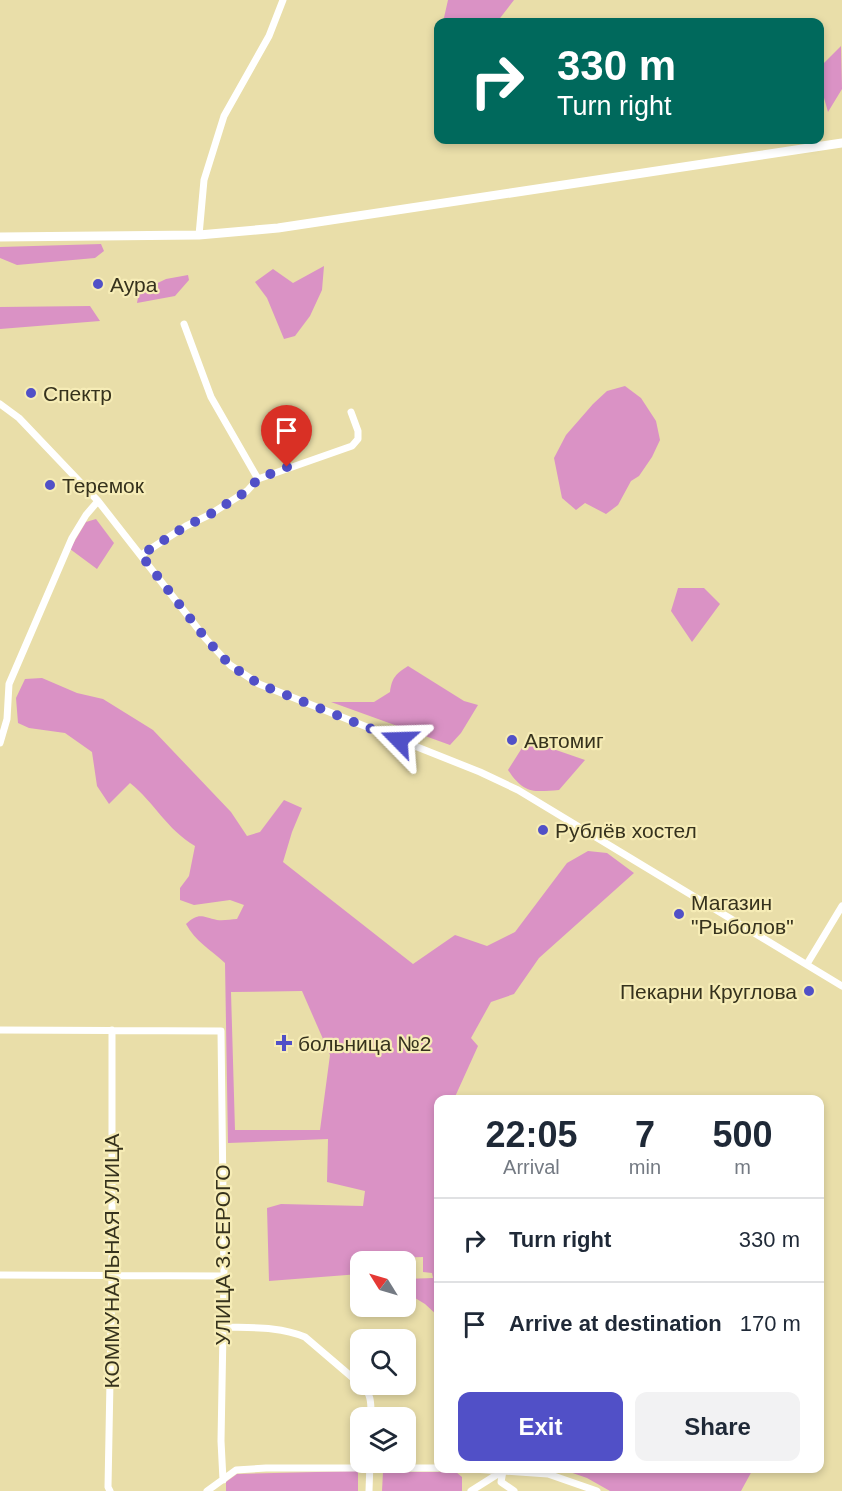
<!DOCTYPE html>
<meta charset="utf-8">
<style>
:root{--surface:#fff;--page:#f2f2f3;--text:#1f2937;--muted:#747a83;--line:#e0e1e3;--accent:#5150c7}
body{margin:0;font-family:Arial,sans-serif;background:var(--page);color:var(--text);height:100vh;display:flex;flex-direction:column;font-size:22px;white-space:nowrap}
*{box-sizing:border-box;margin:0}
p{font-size:20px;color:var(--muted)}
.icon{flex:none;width:33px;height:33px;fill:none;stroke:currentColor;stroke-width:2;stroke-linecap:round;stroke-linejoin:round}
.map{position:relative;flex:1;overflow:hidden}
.panel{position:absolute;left:434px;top:1095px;width:390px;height:378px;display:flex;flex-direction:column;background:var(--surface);border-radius:12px;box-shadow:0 3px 9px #0003}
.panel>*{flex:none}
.guide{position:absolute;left:434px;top:18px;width:390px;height:126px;border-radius:12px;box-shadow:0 3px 9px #0003;background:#00695c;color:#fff;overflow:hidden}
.needle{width:39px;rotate:307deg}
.tools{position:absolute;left:350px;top:1251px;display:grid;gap:12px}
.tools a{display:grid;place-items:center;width:66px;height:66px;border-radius:12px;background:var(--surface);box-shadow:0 3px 9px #0003;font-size:30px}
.pin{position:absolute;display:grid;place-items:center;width:51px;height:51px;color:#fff;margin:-62px -26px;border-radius:50% 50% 50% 0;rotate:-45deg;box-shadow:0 0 6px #0007}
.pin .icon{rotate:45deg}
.me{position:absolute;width:66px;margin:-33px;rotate:292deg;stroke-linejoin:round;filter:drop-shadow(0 0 4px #0008)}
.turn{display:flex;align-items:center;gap:21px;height:126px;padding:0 24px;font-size:27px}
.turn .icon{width:78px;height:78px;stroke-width:2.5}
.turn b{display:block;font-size:42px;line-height:51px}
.eta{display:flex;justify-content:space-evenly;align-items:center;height:102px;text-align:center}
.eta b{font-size:36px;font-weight:700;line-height:42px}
.button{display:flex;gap:12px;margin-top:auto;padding:12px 24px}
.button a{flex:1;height:69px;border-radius:12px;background:var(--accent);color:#fff;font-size:24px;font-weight:700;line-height:69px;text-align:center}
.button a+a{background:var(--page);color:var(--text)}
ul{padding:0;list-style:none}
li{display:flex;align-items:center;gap:18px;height:84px;padding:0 24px;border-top:2px solid var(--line)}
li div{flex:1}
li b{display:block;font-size:22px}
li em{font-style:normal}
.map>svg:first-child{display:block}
</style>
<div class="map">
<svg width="842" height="1491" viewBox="0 0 842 1491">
<rect width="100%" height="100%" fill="#e9dea9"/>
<path fill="#da92c5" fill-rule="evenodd" d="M448 0H514L497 22H443Z
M841 46 842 89 828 112 819 80V68Z
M101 244 104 251 95 258 17 265 0 258V247Z
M324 266 322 290 310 316 295 336 284 339 267 298 255 282 273 269 293 283Z
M188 275 189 280 175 296 137 303 139 292 166 279Z
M90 306 100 321 0 329V307Z
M625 386 641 398 656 421 660 440 652 457 639 476 631 481 618 505 606 514 585 503 576 510 562 498 554 458 566 435 593 404 607 391Z
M96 519 114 543 97 569 70 549 86 522Z
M678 588H704L720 604 692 642 671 611Z
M408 666 464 701 478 705 461 733 450 745 331 702H374L390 692C392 677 396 674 408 666Z
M42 678 77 693 103 699 153 730 231 812 247 836 260 832 284 800 302 808 292 832 283 862 413 964 455 935 487 946 515 932 567 863 588 851 607 853 634 873 539 958 514 994 491 1002 471 1038 478 1046 454 1099 438 1100V1316L425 1304 405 1292V1279L433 1278 432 1273 423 1272V1257L392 1258V1261L360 1262V1274L269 1281 267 1208 281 1204 363 1206 365 1191 327 1182 328 1139 228 1143 225 963C211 950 195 941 186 924 199 912 202 917 217 920 224 921 231 919 237 919L244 905 230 900 194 905 180 900V888L189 876 195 846C166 829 155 803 130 783L109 804 97 786 92 752 65 733 29 728 18 723 16 698 25 679ZM302 991 330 1055 320 1130H235L231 992Z
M527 740 585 760 559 790C533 792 524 794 508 770Z
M561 1469 753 1468V1469L741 1491H610L587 1478Z
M358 1471V1491H226V1482L237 1474Z
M383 1472H456L462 1477V1491H382Z"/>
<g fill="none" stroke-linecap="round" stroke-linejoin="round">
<path stroke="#fff" stroke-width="7" d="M199 235 204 180 224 116 269 36 283 0
M184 324 211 397 258 479
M0 404 19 418 98 501 206 639 230 665 259 684 480 772 518 790 842 986
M141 555 186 526 209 515 247 491 258 479 352 446 358 439V431L351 412
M0 743 7 719 9 684 72 538 86 515 98 501
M807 964 842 906
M0 1030 221 1031 224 1276 221 1441 223 1480
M0 1275 224 1276
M222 1327C250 1328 279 1326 305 1337L360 1384
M361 1384C372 1394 371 1404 371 1418
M458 1468 548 1474 597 1491
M503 1471 501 1482 514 1491
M110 1491 108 1487 112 1275V1030
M207 1491 236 1470 266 1468H438
M369 1491 370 1462
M471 1491 501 1472"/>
<path stroke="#fff" stroke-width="9" d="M0 237 199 235 278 228 842 143"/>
</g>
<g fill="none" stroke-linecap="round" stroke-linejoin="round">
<path stroke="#5150c7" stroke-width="10" stroke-dasharray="0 18" d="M287 467 258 479 247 491 209 515 186 526 141 555 206 639 230 665 259 684 399 740"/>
</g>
<g fill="#5150c7" stroke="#f6ecb6" stroke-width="2">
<circle cx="98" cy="284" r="6"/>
<circle cx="31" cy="393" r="6"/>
<circle cx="50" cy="485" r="6"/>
<circle cx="512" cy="740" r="6"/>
<circle cx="543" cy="830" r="6"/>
<circle cx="679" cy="914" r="6"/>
<circle cx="809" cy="991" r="6"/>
<path d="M281 1034h6v6h6v6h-6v6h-6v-6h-6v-6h6z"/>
</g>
<g text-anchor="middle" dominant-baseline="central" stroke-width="4.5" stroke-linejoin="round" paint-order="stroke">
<g font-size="21" fill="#36321d" stroke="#f6ecb6" text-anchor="start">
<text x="110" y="284">Аура</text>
<text x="43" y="393">Спектр</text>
<text x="62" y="485">Теремок</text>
<text x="524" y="740">Автомиг</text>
<text x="555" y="830">Рублёв хостел</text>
<text x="691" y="902">Магазин<tspan x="691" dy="24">"Рыболов"</tspan></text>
<text x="797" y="991" text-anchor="end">Пекарни Круглова</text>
<text x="298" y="1043">больница №2</text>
</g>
<g font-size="21" fill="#36321d" stroke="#f6ecb6">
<text transform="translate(222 1255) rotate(-90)">УЛИЦА З.СЕРОГО</text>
<text transform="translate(111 1261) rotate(-90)">КОММУНАЛЬНАЯ УЛИЦА</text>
</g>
</g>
</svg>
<div class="tools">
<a><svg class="needle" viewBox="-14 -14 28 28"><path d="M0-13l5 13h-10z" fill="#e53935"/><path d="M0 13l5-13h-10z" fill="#747a83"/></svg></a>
<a><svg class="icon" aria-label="search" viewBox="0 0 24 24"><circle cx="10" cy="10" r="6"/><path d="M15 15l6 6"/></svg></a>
<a><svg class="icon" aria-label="layers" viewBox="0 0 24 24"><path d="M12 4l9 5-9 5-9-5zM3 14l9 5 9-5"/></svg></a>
</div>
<div class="pin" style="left:287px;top:467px;background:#d93025"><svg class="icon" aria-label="arrive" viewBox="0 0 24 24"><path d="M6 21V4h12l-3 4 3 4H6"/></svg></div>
<svg class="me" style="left:399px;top:740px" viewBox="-20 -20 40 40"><path d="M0-17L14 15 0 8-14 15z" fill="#5150c7" stroke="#fff" stroke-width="4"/></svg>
<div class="guide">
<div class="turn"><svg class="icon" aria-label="right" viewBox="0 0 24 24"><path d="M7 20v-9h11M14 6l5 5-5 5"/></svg><div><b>330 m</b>Turn right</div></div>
</div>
<section class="panel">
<div class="eta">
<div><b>22:05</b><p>Arrival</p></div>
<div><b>7</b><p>min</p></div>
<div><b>500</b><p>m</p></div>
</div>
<ul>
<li><svg class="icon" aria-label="right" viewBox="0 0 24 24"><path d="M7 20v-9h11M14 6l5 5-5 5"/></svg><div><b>Turn right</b></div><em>330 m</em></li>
<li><svg class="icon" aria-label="arrive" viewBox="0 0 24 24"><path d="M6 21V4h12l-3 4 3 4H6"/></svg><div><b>Arrive at destination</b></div><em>170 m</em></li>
</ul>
<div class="button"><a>Exit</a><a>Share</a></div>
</section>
</div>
